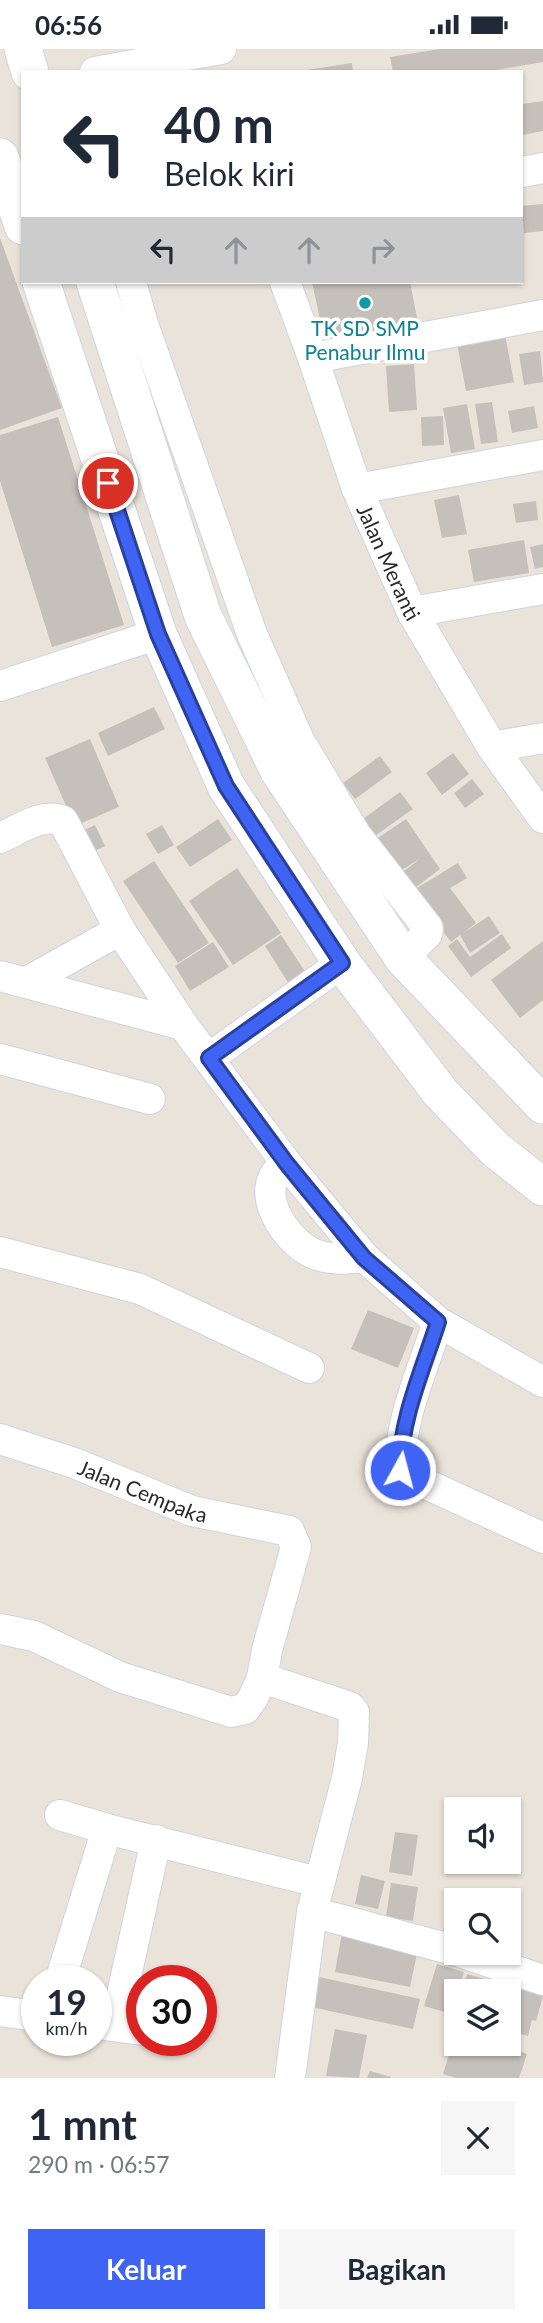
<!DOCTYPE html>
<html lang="id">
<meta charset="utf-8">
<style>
:root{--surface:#fff;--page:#f6f6f7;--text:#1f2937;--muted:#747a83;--accent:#3f63f2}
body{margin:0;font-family:Lato,sans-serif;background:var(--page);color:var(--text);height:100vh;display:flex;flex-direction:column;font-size:26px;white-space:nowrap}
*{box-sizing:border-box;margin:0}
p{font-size:23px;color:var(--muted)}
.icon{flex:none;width:38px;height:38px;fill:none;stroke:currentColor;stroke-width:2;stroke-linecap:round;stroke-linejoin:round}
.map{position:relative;height:2029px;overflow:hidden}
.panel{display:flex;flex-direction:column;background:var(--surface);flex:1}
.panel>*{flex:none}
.banner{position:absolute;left:21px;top:21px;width:502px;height:214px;border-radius:0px;box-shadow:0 2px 5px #0004;background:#fff;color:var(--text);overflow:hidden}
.buttons{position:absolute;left:444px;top:1748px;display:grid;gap:14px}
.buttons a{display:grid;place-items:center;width:77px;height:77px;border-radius:0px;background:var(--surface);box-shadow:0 2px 5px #0004;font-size:35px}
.speed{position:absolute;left:21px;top:1916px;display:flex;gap:14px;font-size:35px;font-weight:700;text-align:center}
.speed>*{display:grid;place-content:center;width:91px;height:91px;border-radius:50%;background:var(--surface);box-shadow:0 2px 5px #0004;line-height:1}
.speed small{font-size:18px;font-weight:400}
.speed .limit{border:10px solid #d22;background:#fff;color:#111}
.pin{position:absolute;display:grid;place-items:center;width:60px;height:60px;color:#fff;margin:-30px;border:4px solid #fff;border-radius:50%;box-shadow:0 2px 7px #0007}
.me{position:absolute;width:77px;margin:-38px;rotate:7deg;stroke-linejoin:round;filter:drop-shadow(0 0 5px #0008)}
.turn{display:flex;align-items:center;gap:24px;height:147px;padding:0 28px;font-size:32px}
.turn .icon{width:91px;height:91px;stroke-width:2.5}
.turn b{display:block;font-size:49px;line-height:60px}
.lanes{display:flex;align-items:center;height:66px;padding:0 28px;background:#0003;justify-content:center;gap:35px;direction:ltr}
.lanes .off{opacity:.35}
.round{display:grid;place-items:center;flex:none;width:74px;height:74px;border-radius:0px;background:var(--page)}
.head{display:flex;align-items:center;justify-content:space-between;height:119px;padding:0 28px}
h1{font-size:42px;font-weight:700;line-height:52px}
.primary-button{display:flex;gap:14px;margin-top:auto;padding:14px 28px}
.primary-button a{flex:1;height:80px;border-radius:0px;background:var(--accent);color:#fff;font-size:28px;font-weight:700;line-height:80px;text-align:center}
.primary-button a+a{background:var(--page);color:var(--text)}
.status{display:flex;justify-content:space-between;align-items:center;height:49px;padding:0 35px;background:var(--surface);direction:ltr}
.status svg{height:19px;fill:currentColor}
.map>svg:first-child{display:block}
</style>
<div class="status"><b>06:56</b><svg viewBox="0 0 49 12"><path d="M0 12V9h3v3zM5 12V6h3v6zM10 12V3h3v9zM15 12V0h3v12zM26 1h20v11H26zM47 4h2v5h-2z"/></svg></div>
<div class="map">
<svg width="543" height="2029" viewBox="0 0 543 2029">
<rect width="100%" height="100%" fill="#eae3da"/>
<path fill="#c5c0ba" d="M440 0H543V13L484 23H393L390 8Z
M352 14 353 23H307V21Z
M543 52V82L522 86V55Z
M543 155V182L524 184 522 157Z
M0 189 62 359 0 381Z
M312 233H410L418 274 325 294Z
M505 286 514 333 466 342 457 295Z
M540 302 543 333 524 336 519 305Z
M414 315 417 361 389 363 386 317Z
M492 353 498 393 481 395 475 355Z
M467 355 475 400 451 404 443 359Z
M534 357 538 379 512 384 508 362Z
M443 367 444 396 422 397 421 368Z
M58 368 124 576 52 598 0 432V386Z
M459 446 467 485 442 489 434 451Z
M536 452 538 471 516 474 513 455Z
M524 491 529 524 474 533 468 501Z
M543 495V518L535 520 530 498Z
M154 658 165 680 108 707 98 684Z
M90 690 119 758 75 777 45 709Z
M453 704 469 725 442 746 426 724Z
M380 707 392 723 355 750 343 734Z
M472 730 484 745 465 759 454 744Z
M400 743 413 760 372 789 360 772Z
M218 770 232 791 190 818 176 798Z
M406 770 440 820 407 845 395 829 421 809 397 824 375 791Z
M95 776 105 797 91 804 80 783Z
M162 776 174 796 158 805 146 785Z
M154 812 209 894 178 914 123 832Z
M458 814 467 829 450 839 476 874 463 884 489 867 500 884 470 904 460 886 451 893 412 842Z
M237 819 281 884 233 916 189 852Z
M502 885 511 899 471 928 448 897 457 890 470 908Z
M281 886 306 924 289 935 265 897Z
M543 892V951L520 969 491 931Z
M213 893 229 918 190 942 175 917Z
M368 1261 414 1279 398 1319 351 1300Z
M395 1783 418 1786 412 1827 389 1823Z
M361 1826 385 1832 378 1860 355 1855Z
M391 1834 418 1838 413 1872 386 1868Z
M342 1884 418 1900 410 1938 335 1923Z
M437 1915 464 1923 451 1965 424 1957Z
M467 1925 543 1947 536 1972 532 1971 528 1987 509 1982V1942H462Z
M310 1926 420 1950 413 1980 302 1956Z
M335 1980 367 1986 359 2029 326 2027Z
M456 1983 457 1995H496L527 2005 519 2029H456L443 2025Z
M370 2022 391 2028V2029H367Z"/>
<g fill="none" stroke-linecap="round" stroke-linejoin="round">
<g stroke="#cfd3e1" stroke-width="32">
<g id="minor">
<path d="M95 23 221 0"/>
<path d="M522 123 543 119"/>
<path d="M131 233 143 275 252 585 299 691 356 786 428 879 427 885 403 909"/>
<path id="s1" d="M285 233 313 309 357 440 412 563 492 698 543 769"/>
<path d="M313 309 543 266"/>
<path d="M357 440 543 406"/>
<path d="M412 563 543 540"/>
<path d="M0 637 158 585"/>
<path d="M492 698 543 689"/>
<path d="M0 789C18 781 43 763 63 772L120 881 183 976 287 1115 364 1208 438 1273 543 1333"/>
<path d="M0 927 183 976"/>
<path d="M25 934 120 881"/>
<path d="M209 1009 342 914"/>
<path d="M0 1010 150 1050"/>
<path d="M287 1115C250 1136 282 1188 310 1203 327 1212 346 1210 364 1208"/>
<path d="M0 1203 140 1240 309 1319"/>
<path d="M438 1273C423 1320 399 1371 400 1421L409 1427 543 1489"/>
<path id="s2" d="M0 1390 74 1414 192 1462 289 1482 296 1498 267 1601 262 1629 350 1658 354 1663 353 1694 347 1729 312 1863 290 2029"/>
<path d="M0 1580 34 1587 120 1628 231 1663 245 1660 253 1649 262 1629"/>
<path d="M60 1766 107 1780 318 1833"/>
<path d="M312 1863 457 1902"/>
<path d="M463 1904 543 1931"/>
<path d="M60 1932 107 1780"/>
<path d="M0 1962 37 1967"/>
<path d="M97 1975 142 1981"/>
<path d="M115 1977 156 1791"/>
</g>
</g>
<g stroke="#cfd3e1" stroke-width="39">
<path id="tertiary" d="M23 0 30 23
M0 108 23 177
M41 233 158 585 226 737 342 914 440 1043 495 1100 543 1138
M95 233 203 567 279 722 403 909 543 1056"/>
</g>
<use href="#minor" stroke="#fff" stroke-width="30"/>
<use href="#tertiary" stroke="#fff" stroke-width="37"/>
</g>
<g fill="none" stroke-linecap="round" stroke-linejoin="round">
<g stroke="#29409d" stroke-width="18">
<path id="route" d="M108 434 158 585 226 737 342 914 209 1009 287 1115 364 1209 438 1273C423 1320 400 1371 400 1421"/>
</g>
<use href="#route" stroke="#3f63f2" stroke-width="12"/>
</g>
<circle fill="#0f9aa8" stroke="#fff" stroke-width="2.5" cx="365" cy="254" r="7"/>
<g text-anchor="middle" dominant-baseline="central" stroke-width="7" stroke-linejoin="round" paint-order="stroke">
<g font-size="21" fill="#0d838f" stroke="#fff">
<text x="365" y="278">TK SD SMP<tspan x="365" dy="24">Penabur Ilmu</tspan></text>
</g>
<g font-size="21" fill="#282828" stroke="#fff">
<text stroke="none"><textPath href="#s1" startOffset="299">Jalan Meranti</textPath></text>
<text stroke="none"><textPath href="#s2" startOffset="152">Jalan Cempaka</textPath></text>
</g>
</g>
</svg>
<div class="buttons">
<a><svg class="icon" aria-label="sound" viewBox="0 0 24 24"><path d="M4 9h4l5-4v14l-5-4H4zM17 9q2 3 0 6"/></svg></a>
<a><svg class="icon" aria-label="search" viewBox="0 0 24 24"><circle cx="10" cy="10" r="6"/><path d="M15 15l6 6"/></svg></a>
<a><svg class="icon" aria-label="layers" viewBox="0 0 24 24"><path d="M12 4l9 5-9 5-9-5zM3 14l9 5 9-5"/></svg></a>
</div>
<div class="speed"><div>19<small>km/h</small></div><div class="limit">30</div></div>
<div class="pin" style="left:108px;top:434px;background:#d93025"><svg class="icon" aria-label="arrive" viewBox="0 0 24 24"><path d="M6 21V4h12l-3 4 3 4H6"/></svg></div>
<svg class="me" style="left:400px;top:1421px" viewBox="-20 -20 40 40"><circle r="17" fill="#3f63f2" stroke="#fff" stroke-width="3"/><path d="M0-11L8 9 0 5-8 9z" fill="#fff"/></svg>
<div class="banner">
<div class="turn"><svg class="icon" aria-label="left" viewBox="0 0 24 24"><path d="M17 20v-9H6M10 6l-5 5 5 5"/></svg><div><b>40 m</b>Belok kiri</div></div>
<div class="lanes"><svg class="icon" aria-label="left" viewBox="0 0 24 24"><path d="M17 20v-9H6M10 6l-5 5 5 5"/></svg><svg class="icon off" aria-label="ahead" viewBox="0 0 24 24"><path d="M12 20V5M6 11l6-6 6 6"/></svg><svg class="icon off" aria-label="ahead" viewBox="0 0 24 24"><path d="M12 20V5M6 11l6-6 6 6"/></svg><svg class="icon off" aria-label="right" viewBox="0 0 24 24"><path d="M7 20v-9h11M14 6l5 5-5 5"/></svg></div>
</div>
</div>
<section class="panel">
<div class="head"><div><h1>1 mnt</h1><p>290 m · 06:57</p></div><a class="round"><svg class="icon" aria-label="close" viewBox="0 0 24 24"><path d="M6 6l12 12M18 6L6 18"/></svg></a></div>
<div class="primary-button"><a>Keluar</a><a>Bagikan</a></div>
</section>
